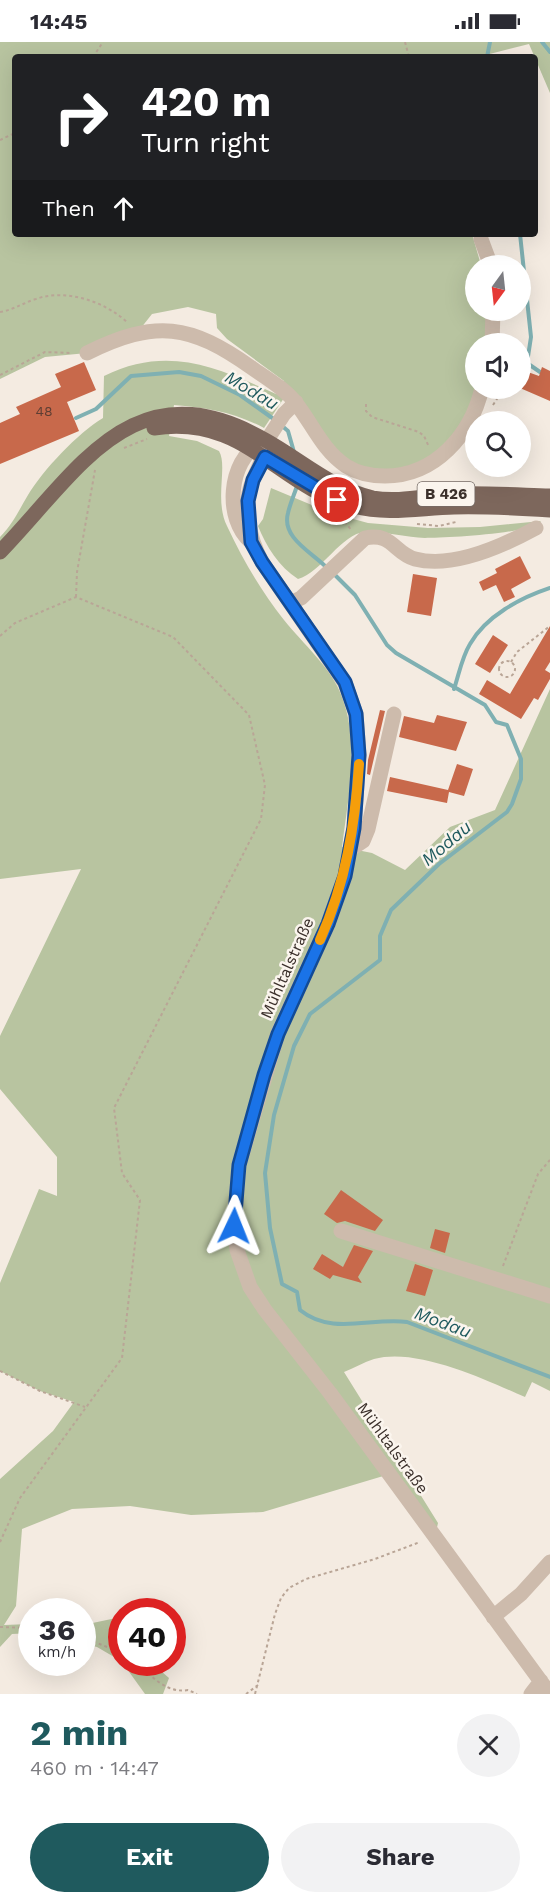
<!DOCTYPE html>
<meta charset="utf-8">
<style>
:root{--surface:#fff;--page:#f2f2f3;--text:#2b2b33;--muted:#7c7c81;--accent:#1f5a5e}
body{margin:0;font-family:"Work Sans",sans-serif;background:var(--page);color:var(--text);height:100vh;display:flex;flex-direction:column;font-size:22px;white-space:nowrap}
*{box-sizing:border-box;margin:0}
p{font-size:20px;color:var(--muted)}
.icon{flex:none;width:33px;height:33px;fill:none;stroke:currentColor;stroke-width:2;stroke-linecap:round;stroke-linejoin:round}
.map{position:relative;height:1652px;overflow:hidden}
.drawer{display:flex;flex-direction:column;background:var(--surface);flex:1}
.drawer>*{flex:none}
.banner{position:absolute;left:12px;top:12px;width:526px;height:183px;border-radius:6px;box-shadow:0 6px 24px #0002;background:#202124;color:#fff;overflow:hidden}
.needle{width:39px;rotate:195deg}
.controls{position:absolute;left:465px;top:213px;display:grid;gap:12px}
.controls a{display:grid;place-items:center;width:66px;height:66px;border-radius:50%;background:var(--surface);box-shadow:0 6px 24px #0002;font-size:30px}
.speed{position:absolute;left:18px;top:1556px;display:flex;gap:12px;font-size:30px;font-weight:700;text-align:center}
.speed>*{display:grid;place-content:center;width:78px;height:78px;border-radius:50%;background:var(--surface);box-shadow:0 6px 24px #0002;line-height:1}
.speed small{font-size:15px;font-weight:400}
.speed .limit{border:9px solid #d22;background:#fff;color:#111}
.pin{position:absolute;display:grid;place-items:center;width:51px;height:51px;color:#fff;margin:-26px;border:3px solid #fff;border-radius:50%;box-shadow:0 2px 6px #0007}
.me{position:absolute;width:66px;margin:-33px;rotate:2deg;stroke-linejoin:round;filter:drop-shadow(0 0 4px #0008)}
.turn{display:flex;align-items:center;gap:21px;height:126px;padding:0 30px;font-size:27px}
.turn .icon{width:78px;height:78px;stroke-width:2.5}
.turn b{display:block;font-size:42px;line-height:51px}
.then{display:flex;align-items:center;height:57px;padding:0 30px;background:#0003;gap:12px;font-size:22px}
.round{display:grid;place-items:center;flex:none;width:63px;height:63px;border-radius:32px;background:var(--page)}
.headline{display:flex;align-items:center;justify-content:space-between;height:102px;padding:0 30px}
h1{font-size:36px;font-weight:700;line-height:45px;color:var(--accent)}
.button{display:flex;gap:12px;margin-top:auto;padding:12px 30px}
.button a{flex:1;height:69px;border-radius:36px;background:var(--accent);color:#fff;font-size:24px;font-weight:700;line-height:69px;text-align:center}
.button a+a{background:var(--page);color:var(--text)}
.status{display:flex;justify-content:space-between;align-items:center;height:42px;padding:0 30px;background:var(--surface);direction:ltr}
.status svg{height:16px;fill:currentColor}
.map>svg:first-child{display:block}
</style>
<div class="status"><b>14:45</b><svg viewBox="0 0 49 12"><path d="M0 12V9h3v3zM5 12V6h3v6zM10 12V3h3v9zM15 12V0h3v12zM26 1h20v11H26zM47 4h2v5h-2z"/></svg></div>
<div class="map">
<svg width="550" height="1652" viewBox="0 0 550 1652">
<rect width="100%" height="100%" fill="#f4ebe1"/>
<path fill="#b8c4a0" d="M0 0H550V51L529 2 478 15H15V192H472L481 223 476 224V268L493 269 492 301 476 302V346L458 395 411 432 347 425 284 356 264 386C234 370 207 366 174 363L169 394 197 399 219 409C228 424 214 458 227 484 243 518 261 549 284 578 303 602 332 626 342 655 360 702 348 756 342 805L372 811 405 828 450 785 495 768 550 647V1349L532 1340 525 1355C486 1338 417 1305 374 1317 364 1320 354 1326 344 1330L438 1481 435 1494 390 1432 263 1470 191 1473 130 1464 72 1467 22 1487 16 1564 4 1583 31 1582V1591L12 1592 0 1605V1437L53 1389 74 1360 40 1349 0 1329V1241L39 1147 57 1154V1115L0 1047V994L81 827 0 837V495C13 482 19 468 28 453 43 428 78 391 103 376L104 334C168 303 216 325 276 352L284 339 227 297 217 286 216 272 188 265 152 272 137 291 87 311 45 315 0 337Z
M271 446 331 471 368 481 428 486 480 485 541 479C532 492 444 496 425 496 405 495 384 489 365 490 342 491 321 531 298 537 279 525 266 504 258 484L263 477Z
M121 1575V1619L97 1605 83 1602V1583Z
M122 1620H159L161 1629 169 1636 163 1652H145Z"/>
<g fill="none" stroke-linecap="round" stroke-linejoin="round">
<path stroke="#7fb0b2" stroke-width="4" d="M542 0 550 10
M487 15 490 0
M520 192 531 295 527 321 540 330
M76 376 96 367 131 334 179 330 201 334 240 353 275 378
M281 383 288 389 294 410
M297 444C294 453 290 462 288 471 281 496 313 511 327 526
M333 531 355 553 387 603 396 611 485 663 496 680 507 683 521 717V737L512 762 507 770 439 822 391 868 380 894V918L310 972 294 1004 274 1073 265 1131 270 1186 282 1242 297 1250 300 1268C332 1294 371 1275 407 1280L550 1335
M454 647C459 632 462 615 470 602 486 574 520 556 550 546"/>
</g>
<path fill="#c8694b" d="M84 320 96 348 67 360 79 389 0 422V381L20 372 16 365 61 345 55 332Z
M542 325 550 329V359L520 346 525 329 539 334Z
M520 514 531 536 511 547 515 555 504 560 496 543 483 549 479 540 497 531 495 527Z
M413 532 437 536 431 574 407 570Z
M550 584V620L545 628 550 631V637L538 658 534 656 521 677 479 652 487 638 510 652Z
M493 593 508 603 490 631 475 622Z
M380 668 385 669 370 733 367 732 368 718Z
M437 673 467 680 456 709 399 695 404 674 434 681Z
M457 722 473 727 464 754 449 750 447 761 387 749 390 735 448 748Z
M341 1148 383 1178 375 1189 345 1179 337 1181 324 1172Z
M435 1187 450 1191 445 1211 430 1206Z
M354 1203 373 1209 358 1235 362 1241 333 1233 330 1237 313 1227 322 1212 343 1225Z
M415 1222 433 1228 425 1254 406 1249Z"/>
<g fill="none" stroke-linecap="round" stroke-linejoin="round">
<path stroke="#b9a596" stroke-width="2" stroke-dasharray="3 3" stroke-linecap="butt" d="M405 0 409 15
M93 15 103 0
M0 98 15 91
M0 270C13 268 23 261 36 257 66 246 106 260 128 281
M0 333 45 310 72 311
M366 362V369L372 375 419 390 424 394 429 405
M493 363 504 346
M124 406 147 397
M341 475 352 489
M417 482 439 484 456 480
M76 555 77 530 95 428
M0 594 15 581 76 555 173 595 249 673 265 743 261 777 114 1066 122 1131 140 1158 122 1316 20 1456 0 1500
M499 627a8 8 0 1 1 16 0a8 8 0 1 1-16 0Z
M511 620 517 610 550 584
M503 1224 538 1132 550 1118
M0 1329 40 1349 85 1365
M0 1585 32 1586
M82 1595 122 1611
M134 1620C151 1632 165 1652 188 1648L197 1652
M246 1652 258 1643
M255 1652 275 1572 281 1556 289 1546 306 1537 375 1517 420 1500"/>
<path stroke="#cdbbac" stroke-width="15" d="M481 197 491 224
M492 302 493 268
M87 311C156 277 190 282 252 326 266 336 284 346 295 360 312 381 322 408 346 424 357 431 372 434 385 434 435 434 471 393 482 346
M267 398C265 415 259 423 253 438 242 464 249 496 262 520L345 641 356 672 359 713 354 786 345 834 328 882 278 991 239 1123 234 1184 237 1208 250 1245 265 1268 330 1351 550 1652
M267 398 284 372 296 360
M251 500C224 477 228 419 260 401
M290 561 301 556 365 496C392 490 394 511 415 517 453 527 503 504 536 486
M351 807 363 799 368 787 394 672
M341 1189 550 1254
M493 1575 521 1552 550 1520
M531 1652 541 1639"/>
<path stroke="#7d675c" stroke-width="15" d="M154 386C247 372 276 445 354 464 388 473 419 466 454 465 486 464 518 466 550 468
M0 510C80 427 134 323 265 398 301 418 332 447 373 456 399 461 428 453 454 452 486 451 518 453 550 454"/>
</g>
<g fill="none" stroke-linecap="round" stroke-linejoin="round">
<g stroke="#114b97" stroke-width="15">
<path id="route" d="M234 1184 239 1123 264 1033 278 992 328 882 345 834 354 786 359 713 356 672 345 640 262 520 251 500 248 459 253 438 265 415 337 458"/>
</g>
<use href="#route" stroke="#1a73e8" stroke-width="10"/>
<path stroke="#f59e0b" stroke-width="10" d="M320 898C346 840 355 784 359 722"/>
</g>
<g text-anchor="middle" dominant-baseline="central" stroke-width="5" stroke-linejoin="round" paint-order="stroke">
<g font-size="14" fill="#5e3e33">
<text x="44" y="369">48</text>
</g>
<rect fill="#fbf5ee" stroke="#756b66" stroke-width="1.5" x="417.5" y="440" width="57" height="24" rx="4.5"/>
<g font-size="15" font-weight="bold" fill="#3b302b">
<text x="446" y="452">B 426</text>
</g>
<g font-size="16" fill="#3b302b" stroke="#fbf5ee">
<text transform="translate(287 926) rotate(-66)">Mühltalstraße</text>
<text transform="translate(393 1406) rotate(54)">Mühltalstraße</text>
</g>
<g font-size="18" font-style="italic" fill="#1f5a5e" stroke="#fbf5ee">
<text transform="translate(252 348) rotate(31)">Modau</text>
<text transform="translate(446 801) rotate(-40)">Modau</text>
<text transform="translate(443 1280) rotate(20)">Modau</text>
</g>
</g>
</svg>
<div class="controls">
<a><svg class="needle" viewBox="-14 -14 28 28"><path d="M0-13l5 13h-10z" fill="#e53935"/><path d="M0 13l5-13h-10z" fill="#7c7c81"/></svg></a>
<a><svg class="icon" aria-label="sound" viewBox="0 0 24 24"><path d="M4 9h4l5-4v14l-5-4H4zM17 9q2 3 0 6"/></svg></a>
<a><svg class="icon" aria-label="search" viewBox="0 0 24 24"><circle cx="10" cy="10" r="6"/><path d="M15 15l6 6"/></svg></a>
</div>
<div class="speed"><div>36<small>km/h</small></div><div class="limit">40</div></div>
<div class="pin" style="left:337px;top:458px;background:#d93025"><svg class="icon" aria-label="arrive" viewBox="0 0 24 24"><path d="M6 21V4h12l-3 4 3 4H6"/></svg></div>
<svg class="me" style="left:234px;top:1184px" viewBox="-20 -20 40 40"><path d="M0-17L14 15 0 8-14 15z" fill="#1a73e8" stroke="#fff" stroke-width="4"/></svg>
<div class="banner">
<div class="turn"><svg class="icon" aria-label="right" viewBox="0 0 24 24"><path d="M7 20v-9h11M14 6l5 5-5 5"/></svg><div><b>420 m</b>Turn right</div></div>
<div class="then">Then<svg class="icon" aria-label="ahead" viewBox="0 0 24 24"><path d="M12 20V5M6 11l6-6 6 6"/></svg></div>
</div>
</div>
<section class="drawer">
<div class="headline"><div><h1>2 min</h1><p>460 m · 14:47</p></div><a class="round"><svg class="icon" aria-label="close" viewBox="0 0 24 24"><path d="M6 6l12 12M18 6L6 18"/></svg></a></div>
<div class="button"><a>Exit</a><a>Share</a></div>
</section>
